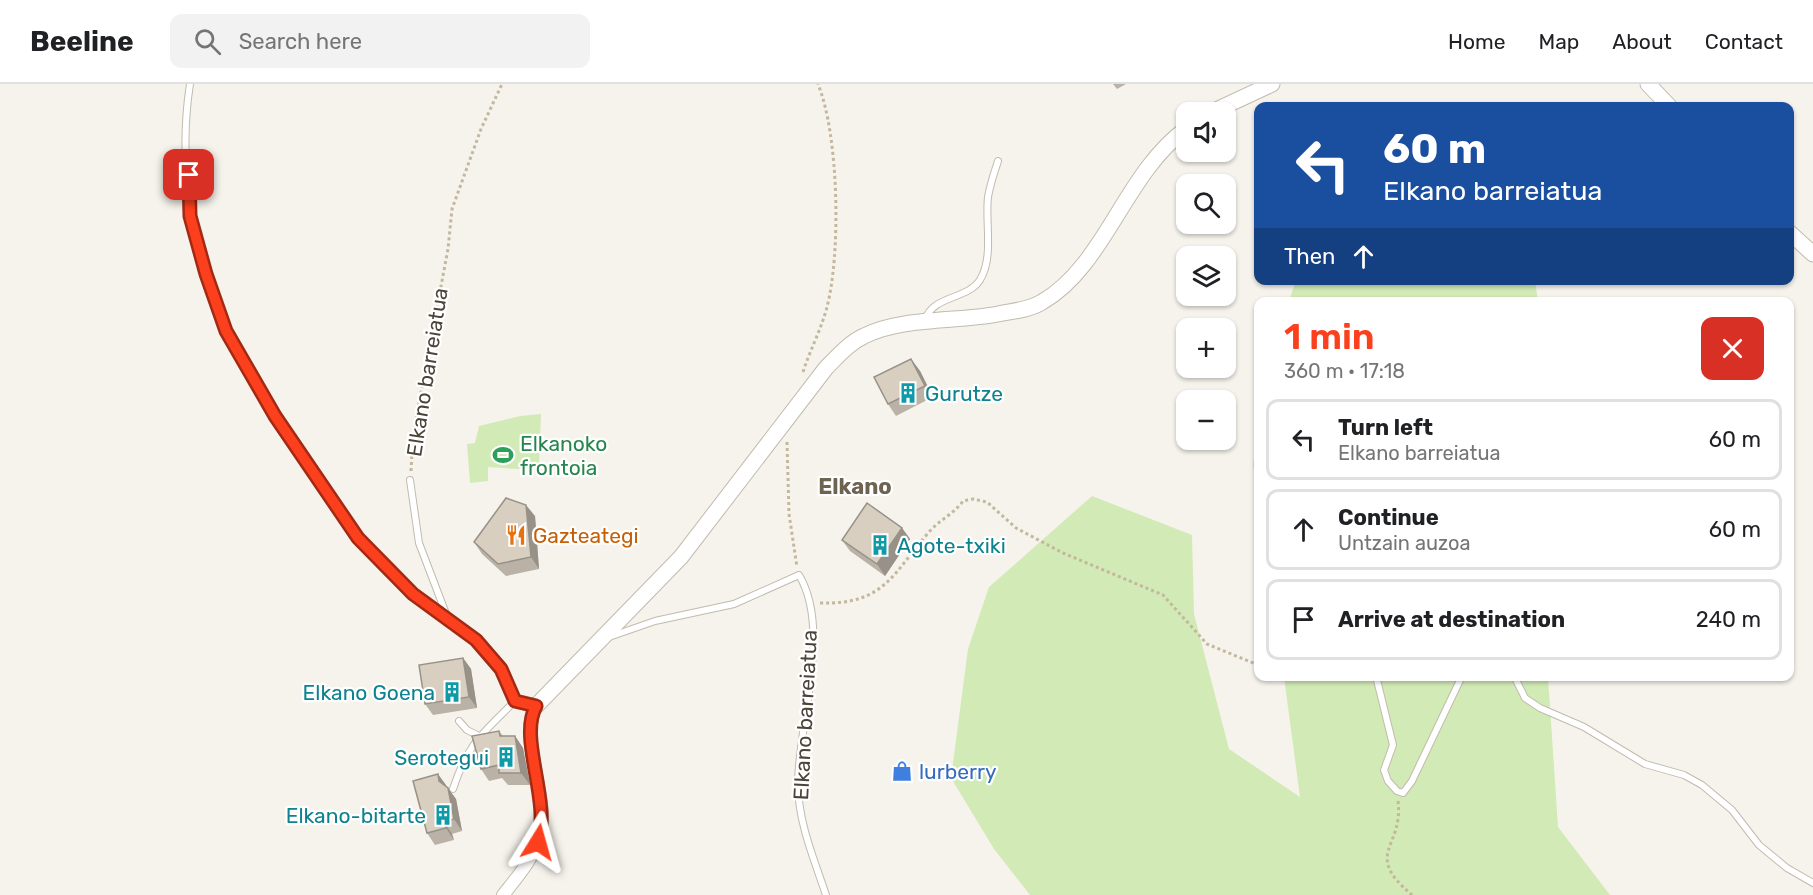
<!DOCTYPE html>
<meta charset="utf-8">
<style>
:root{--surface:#fff;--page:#f2f2f2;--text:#202124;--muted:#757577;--line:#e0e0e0;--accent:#fc3f1d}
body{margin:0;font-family:Rubik,sans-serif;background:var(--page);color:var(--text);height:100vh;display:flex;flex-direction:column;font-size:22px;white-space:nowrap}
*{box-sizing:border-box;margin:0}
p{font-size:20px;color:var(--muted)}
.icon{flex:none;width:33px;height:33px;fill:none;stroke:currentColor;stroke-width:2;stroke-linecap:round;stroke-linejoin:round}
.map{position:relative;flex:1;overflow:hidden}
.side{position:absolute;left:1254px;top:213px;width:540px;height:384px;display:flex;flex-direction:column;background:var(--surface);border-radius:12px;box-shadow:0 2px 4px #0004}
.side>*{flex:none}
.top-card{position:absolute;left:1254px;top:18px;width:540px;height:183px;border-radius:12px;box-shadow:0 2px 4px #0004;background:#1a4fa0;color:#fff;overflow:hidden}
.controls{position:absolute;left:1176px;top:18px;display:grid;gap:12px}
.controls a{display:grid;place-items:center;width:60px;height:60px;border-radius:12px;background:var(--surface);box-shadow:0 2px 4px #0004;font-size:30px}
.pin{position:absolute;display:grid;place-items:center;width:51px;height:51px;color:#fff;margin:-26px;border-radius:12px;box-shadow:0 3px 9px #0006}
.me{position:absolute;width:66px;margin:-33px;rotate:8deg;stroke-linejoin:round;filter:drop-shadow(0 0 4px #0008)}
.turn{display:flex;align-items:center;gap:21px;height:126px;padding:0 30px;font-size:27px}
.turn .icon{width:78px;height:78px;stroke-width:2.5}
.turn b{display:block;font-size:42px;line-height:51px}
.then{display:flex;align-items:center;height:57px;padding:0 30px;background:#0003;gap:12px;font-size:22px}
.round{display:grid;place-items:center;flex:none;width:63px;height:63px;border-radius:12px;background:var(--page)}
.headline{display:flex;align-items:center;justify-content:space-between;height:102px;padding:0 30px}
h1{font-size:36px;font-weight:600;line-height:45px;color:var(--accent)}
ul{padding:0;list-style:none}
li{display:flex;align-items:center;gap:18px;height:81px;margin:0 12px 9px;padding:0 18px;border:3px solid var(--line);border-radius:12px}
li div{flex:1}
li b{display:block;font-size:22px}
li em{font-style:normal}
header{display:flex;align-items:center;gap:36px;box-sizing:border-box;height:84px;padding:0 30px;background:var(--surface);border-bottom:2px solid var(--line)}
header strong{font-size:28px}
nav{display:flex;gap:33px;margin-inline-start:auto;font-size:21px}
.search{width:420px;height:54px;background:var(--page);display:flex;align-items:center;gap:15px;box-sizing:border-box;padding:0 21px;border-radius:12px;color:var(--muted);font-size:22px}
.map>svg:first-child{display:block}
</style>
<header>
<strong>Beeline</strong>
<div class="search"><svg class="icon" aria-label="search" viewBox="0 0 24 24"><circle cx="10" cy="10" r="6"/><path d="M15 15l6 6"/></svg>Search here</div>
<nav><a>Home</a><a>Map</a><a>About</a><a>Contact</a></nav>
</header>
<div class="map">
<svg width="1813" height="811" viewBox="0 0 1813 811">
<rect width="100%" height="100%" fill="#f6f3ec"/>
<path fill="#d2eab5" d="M1296 196 1535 197 1538 217H1289Z
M541 330 539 382 517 385 488 383V397L470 399 467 360 475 359 479 342 520 332Z
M1258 338V411L1253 381Z
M1092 412 1192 451 1194 530 1229 665 1300 713 1284 593H1548L1558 743 1610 811H1030L994 765 951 694 968 565 989 503Z"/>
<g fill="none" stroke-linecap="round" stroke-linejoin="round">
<g stroke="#c2bbae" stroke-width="8">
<path id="service" d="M190 0C177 83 193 169 226 245 245 291 277 332 304 373 322 400 338 428 357 453 382 486 415 512 448 535
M925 236C933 211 967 216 980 196 994 173 985 139 988 113 990 101 994 89 998 77
M410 396 419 459 448 535 476 556 501 585 515 617 536 622
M609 553 655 537 734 520 799 491C832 546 798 640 798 700 798 738 814 775 826 811
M1376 592 1393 661 1384 686 1388 697 1397 707 1403 709 1412 697 1462 592
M1514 592 1525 614 1540 624 1584 643 1645 680 1684 691 1702 701 1732 726 1759 761 1787 784 1813 799
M459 637 467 646 479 652
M453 705C468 659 482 650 515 617"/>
</g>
<g stroke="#c2bbae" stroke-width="14">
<path id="minor" d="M503 811C518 792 536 772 541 747 548 710 518 653 536 622"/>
</g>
<g stroke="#c2bbae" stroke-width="17">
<path id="tertiary" d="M1648 0 1669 22
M1212 28 1272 0
M1790 149 1813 170
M536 622 681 473 826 284C838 272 849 259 864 252 902 233 957 238 998 230 1013 227 1029 226 1042 218 1105 182 1125 89 1186 45"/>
</g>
<path stroke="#c4b79f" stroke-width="3" stroke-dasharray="3 3" stroke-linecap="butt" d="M803 288C810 266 821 246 827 223 841 169 839 52 818 0
M787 358 789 430 797 483
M411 387 413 351 448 165 452 125 481 45 502 0
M820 519C885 521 893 489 929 448 939 436 954 430 963 417L973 415 987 418 1016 444 1063 469 1163 511 1207 560 1258 581
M1282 592H1314
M1398 717C1404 764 1362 769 1412 811"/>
<use href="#service" stroke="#fff" stroke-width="6"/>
<use href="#minor" stroke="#fff" stroke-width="12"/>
<use href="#tertiary" stroke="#fff" stroke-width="15"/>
</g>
<path fill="#bab2a6" d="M1113 0H1126L1117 5Z
M911 275 920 287 933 313 896 332 888 320Z
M535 432 539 485 506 492 482 470 474 458Z
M902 444 910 455 885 492 850 467 842 456Z
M463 574 471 585 477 624 433 631 425 620Z
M499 647 503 652H515L523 664 530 701H508L502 694 489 697 481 685Z
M446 702 456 715 462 747 452 750 454 756 435 761 427 749Z"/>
<path fill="#979187" d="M911 275 920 287 933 313 925 302Z
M526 421 535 432 539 485 531 473Z
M902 444 910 455 885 492 877 480Z
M463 574 471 585 477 624 469 613Z
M515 652 523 664 530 701 521 689Z
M438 690 446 701 448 709 439 697Z
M448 704 456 715 462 747 454 735Z
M444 738 452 750 454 756 446 744Z"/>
<path fill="#d8cfc1" stroke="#979187" stroke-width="1.5" d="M911 275 925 302 888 320 874 293Z
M506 414 526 421 531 473 498 480 474 458Z
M867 419 902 444 877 480 842 456Z
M463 574 469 613 425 620 419 581Z
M499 647 500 652H515L521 689H499V681L481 685 472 652Z
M438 690 439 697 448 704 454 735 444 738 446 744 427 749 413 697Z"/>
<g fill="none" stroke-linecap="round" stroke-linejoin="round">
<g stroke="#a42913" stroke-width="15">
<path id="route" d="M189 91 190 132 206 190 226 247 275 332 358 454 413 510 476 556 501 585 515 617 536 622C518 654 551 716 538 758"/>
</g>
<use href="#route" stroke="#fc3f1d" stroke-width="10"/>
</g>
<defs>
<g id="building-bare" transform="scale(1.62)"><path d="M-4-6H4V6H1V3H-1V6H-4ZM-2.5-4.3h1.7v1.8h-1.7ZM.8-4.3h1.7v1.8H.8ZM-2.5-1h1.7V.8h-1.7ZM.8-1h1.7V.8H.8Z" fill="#0f9aa8" stroke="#fff" stroke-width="2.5" paint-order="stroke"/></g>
<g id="stadium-bare" transform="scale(1.62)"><path d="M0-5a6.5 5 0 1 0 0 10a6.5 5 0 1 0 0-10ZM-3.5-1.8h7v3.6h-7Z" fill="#2e9e5b" stroke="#fff" stroke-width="2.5" paint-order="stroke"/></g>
<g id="restaurant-bare" transform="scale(1.62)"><path d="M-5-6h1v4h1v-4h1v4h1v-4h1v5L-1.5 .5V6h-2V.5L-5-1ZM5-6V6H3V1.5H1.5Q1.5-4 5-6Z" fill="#e8710a" stroke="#fff" stroke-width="2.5" paint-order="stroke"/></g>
<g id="shop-bare" transform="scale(1.62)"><path d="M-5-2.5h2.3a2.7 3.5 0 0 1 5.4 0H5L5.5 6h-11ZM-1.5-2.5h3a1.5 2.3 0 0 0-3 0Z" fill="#3f7fe0" stroke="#fff" stroke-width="2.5" paint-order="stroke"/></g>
</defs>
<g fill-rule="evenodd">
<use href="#building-bare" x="908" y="309"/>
<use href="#stadium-bare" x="503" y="371"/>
<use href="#restaurant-bare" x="516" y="451"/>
<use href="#building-bare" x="880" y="461"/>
<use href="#building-bare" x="452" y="608"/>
<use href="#building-bare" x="506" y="673"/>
<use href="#shop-bare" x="902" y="687"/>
<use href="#building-bare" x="443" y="731"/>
</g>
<g text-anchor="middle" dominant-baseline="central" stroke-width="4.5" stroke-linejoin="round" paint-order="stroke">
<g font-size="21" fill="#4b4439" stroke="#fff">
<text transform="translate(427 288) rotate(-81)">Elkano barreiatua</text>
<text transform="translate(805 631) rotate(-87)">Elkano barreiatua</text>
</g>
<g font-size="21" fill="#0d838f" stroke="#fff" text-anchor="end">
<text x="925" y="309" text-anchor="start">Gurutze</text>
<text x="897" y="461" text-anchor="start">Agote-txiki</text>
<text x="435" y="608">Elkano Goena</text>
<text x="489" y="673">Serotegui</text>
<text x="426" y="731">Elkano-bitarte</text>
</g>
<g font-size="21" fill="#27864d" stroke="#fff" text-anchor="start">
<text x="520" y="359">Elkanoko<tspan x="520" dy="24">frontoia</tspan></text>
</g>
<g font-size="21" fill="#c56008" stroke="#fff" text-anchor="start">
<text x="533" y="451">Gazteategi</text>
</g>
<g font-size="21" fill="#366cbe" stroke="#fff" text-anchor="start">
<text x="919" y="687">lurberry</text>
</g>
<g font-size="22" font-weight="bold" fill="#6e6250" stroke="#fff">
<text x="855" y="402">Elkano</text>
</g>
</g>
</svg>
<div class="controls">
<a><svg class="icon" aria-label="sound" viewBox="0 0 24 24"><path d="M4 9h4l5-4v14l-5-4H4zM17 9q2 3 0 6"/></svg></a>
<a><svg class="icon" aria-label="search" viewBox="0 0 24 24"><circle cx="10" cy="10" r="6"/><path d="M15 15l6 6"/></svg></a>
<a><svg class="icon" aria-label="layers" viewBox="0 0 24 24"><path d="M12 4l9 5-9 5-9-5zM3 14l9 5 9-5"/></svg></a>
<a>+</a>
<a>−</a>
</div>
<div class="pin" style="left:189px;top:91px;background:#d93025"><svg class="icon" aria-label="arrive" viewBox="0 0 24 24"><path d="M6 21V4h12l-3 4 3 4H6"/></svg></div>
<svg class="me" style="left:538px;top:758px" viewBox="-20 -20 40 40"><path d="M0-17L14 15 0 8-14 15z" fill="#fc3f1d" stroke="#fff" stroke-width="4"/></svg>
<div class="top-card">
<div class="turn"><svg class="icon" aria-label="left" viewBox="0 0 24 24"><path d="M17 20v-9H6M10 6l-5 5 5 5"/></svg><div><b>60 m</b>Elkano barreiatua</div></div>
<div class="then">Then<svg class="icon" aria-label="ahead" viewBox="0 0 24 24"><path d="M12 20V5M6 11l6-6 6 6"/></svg></div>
</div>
<section class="side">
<div class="headline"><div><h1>1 min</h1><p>360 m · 17:18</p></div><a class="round" style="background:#d93025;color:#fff"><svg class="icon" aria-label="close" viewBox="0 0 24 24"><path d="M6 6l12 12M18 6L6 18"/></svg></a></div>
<ul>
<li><svg class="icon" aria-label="left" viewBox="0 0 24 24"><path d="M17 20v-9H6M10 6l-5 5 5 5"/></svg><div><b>Turn left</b><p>Elkano barreiatua</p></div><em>60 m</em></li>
<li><svg class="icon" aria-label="ahead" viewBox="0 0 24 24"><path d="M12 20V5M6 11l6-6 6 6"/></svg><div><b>Continue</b><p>Untzain auzoa</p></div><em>60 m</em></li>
<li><svg class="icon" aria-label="arrive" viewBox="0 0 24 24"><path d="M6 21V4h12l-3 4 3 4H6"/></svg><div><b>Arrive at destination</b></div><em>240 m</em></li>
</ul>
</section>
</div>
